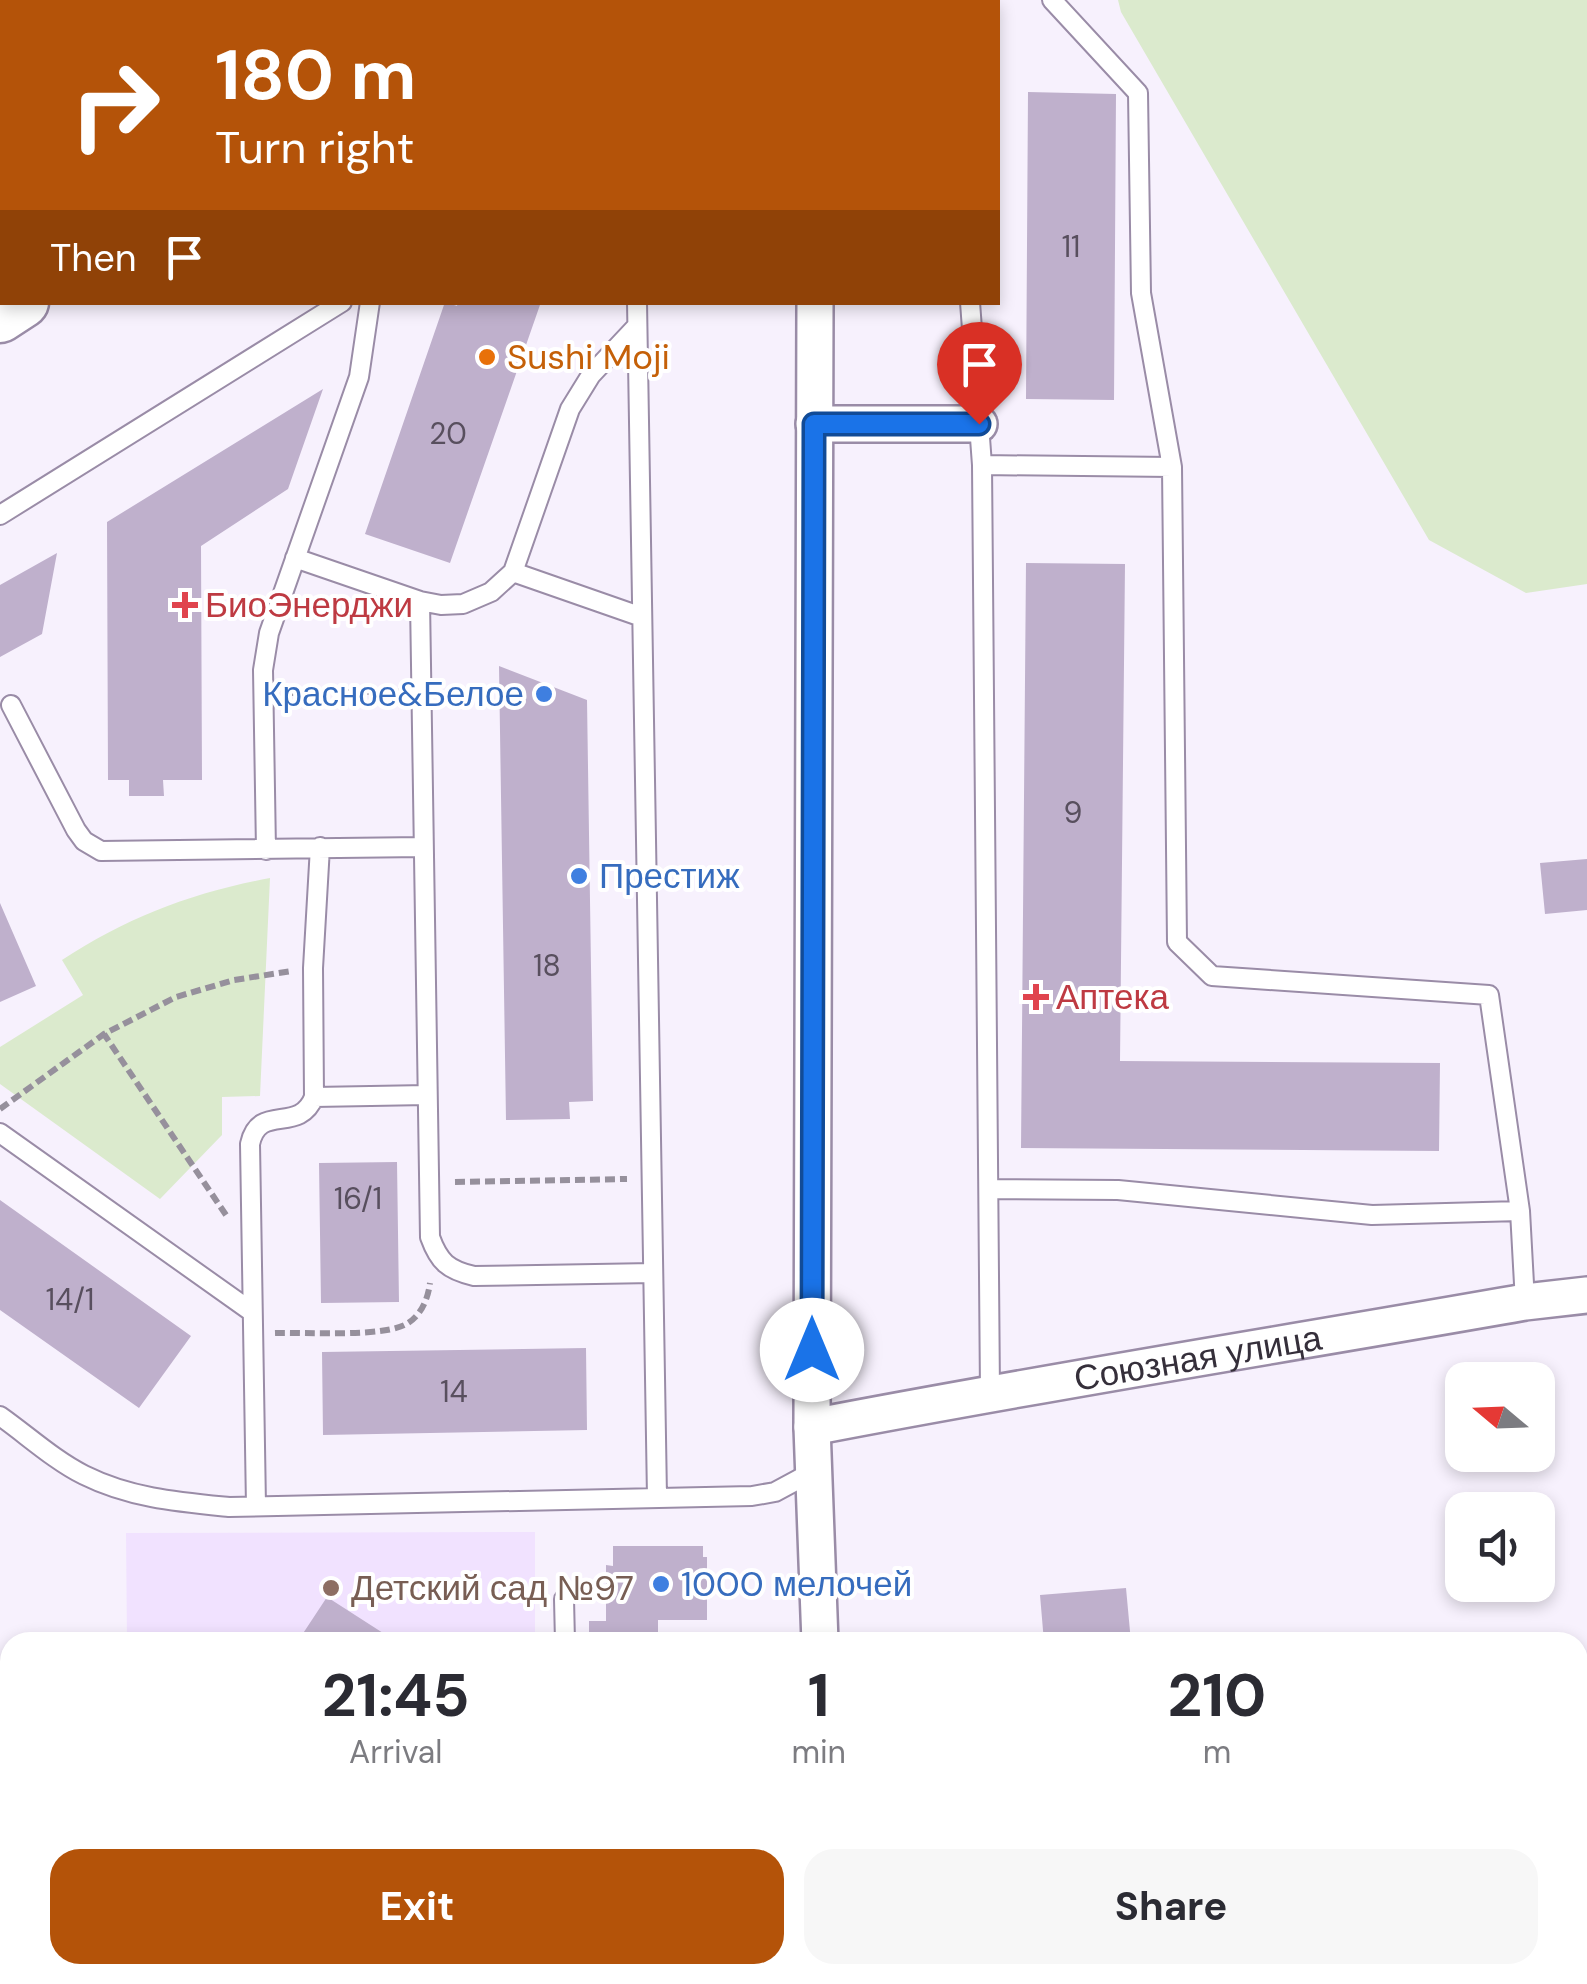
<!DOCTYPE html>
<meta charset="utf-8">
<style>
:root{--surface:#fff;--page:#f7f7f7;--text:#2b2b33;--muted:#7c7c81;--accent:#b45309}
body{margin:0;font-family:"DM Sans",sans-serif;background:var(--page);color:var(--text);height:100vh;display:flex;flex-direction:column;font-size:38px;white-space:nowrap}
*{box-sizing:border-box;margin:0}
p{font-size:32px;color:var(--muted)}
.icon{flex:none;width:55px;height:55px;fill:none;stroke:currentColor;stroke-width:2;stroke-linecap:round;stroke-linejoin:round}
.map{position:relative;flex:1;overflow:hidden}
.details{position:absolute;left:0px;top:1632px;width:1588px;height:352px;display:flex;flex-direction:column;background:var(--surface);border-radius:30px 30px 0 0;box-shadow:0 5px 15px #0003}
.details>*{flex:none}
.top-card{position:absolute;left:0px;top:0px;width:1000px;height:305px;box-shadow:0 5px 15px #0003;background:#b45309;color:#fff;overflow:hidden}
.needle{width:65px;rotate:289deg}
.tools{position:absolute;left:1445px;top:1362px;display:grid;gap:20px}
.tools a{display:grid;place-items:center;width:110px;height:110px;border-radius:20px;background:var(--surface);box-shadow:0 5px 15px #0003;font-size:50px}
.pin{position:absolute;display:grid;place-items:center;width:85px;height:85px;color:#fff;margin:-102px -42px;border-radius:50% 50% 50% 0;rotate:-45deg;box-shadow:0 0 10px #0007}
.pin .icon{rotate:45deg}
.me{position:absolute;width:110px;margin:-55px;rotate:0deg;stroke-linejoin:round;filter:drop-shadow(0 0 8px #0008)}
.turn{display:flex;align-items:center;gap:35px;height:210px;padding:0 50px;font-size:45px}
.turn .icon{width:130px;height:130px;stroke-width:2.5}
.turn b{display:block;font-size:70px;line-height:85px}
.then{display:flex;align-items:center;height:95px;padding:0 50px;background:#0003;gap:20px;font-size:38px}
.eta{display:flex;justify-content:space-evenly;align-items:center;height:170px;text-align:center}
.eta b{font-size:60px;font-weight:700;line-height:70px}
.primary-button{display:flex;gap:20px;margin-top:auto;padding:20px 50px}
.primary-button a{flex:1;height:115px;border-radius:30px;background:var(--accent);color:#fff;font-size:40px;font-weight:700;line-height:115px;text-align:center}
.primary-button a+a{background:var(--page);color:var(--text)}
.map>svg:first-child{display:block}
</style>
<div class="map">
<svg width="1587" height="1984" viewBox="0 0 1587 1984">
<rect width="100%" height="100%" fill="#f7f1fd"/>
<path fill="#f1e2ff" d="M535 1532V1642H127L126 1533Z
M0 1706H10V1975H608V1984H0Z
M869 1975H993L1003 1984H870Z"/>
<path fill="#dbeacd" d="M1118 0H1587V584L1526 593 1429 540 1121 12Z
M270 878 260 1096 222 1097V1135L160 1199 0 1084V1047L83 995 62 960C127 917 194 892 270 878Z
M10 1753V1889L0 1890V1754Z"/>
<path fill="#bfb0cc" d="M1028 92 1116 94 1114 400 1026 399Z
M445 302 457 306 458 302H541L450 563 365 534Z
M323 389 288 489 201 546 202 780H163L164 796H129V780H108L107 522Z
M57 553 42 634 0 657V585Z
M1026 563 1125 564 1120 1061 1440 1063 1439 1151 1021 1148Z
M499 666 587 700 593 1101 569 1102 570 1119 506 1120Z
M1587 859V910L1545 914 1540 863Z
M0 903 36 986 0 1002Z
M397 1162 399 1302 321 1303 319 1163Z
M0 1200 191 1336 139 1408 0 1310Z
M586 1348 587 1430 323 1435 322 1352Z
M613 1546H703V1557H707V1620H658V1642H589V1621H606V1565L613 1566Z
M1126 1588 1131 1642H1044L1040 1595Z
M327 1597 397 1642H278L285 1632 298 1641Z
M1080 1975H1150V1978L1081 1983Z"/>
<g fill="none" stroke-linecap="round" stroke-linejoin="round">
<g stroke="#9a8ca7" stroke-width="22">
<path id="service" d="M948 0V2
M1052 0 1138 93 1141 293 1172 467 1177 942 1212 976 1489 995 1520 1211 1525 1302
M637 302 657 1497
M970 302 982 465 990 1392
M982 465 1172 467
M0 515 342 302
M295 558 420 601 441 605 463 604 491 592 513 572 570 409 591 375 637 326
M513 572 642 617
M420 601 430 1237C439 1262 448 1270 474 1276L653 1273
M11 705 76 830 84 841 101 851 423 847
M320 847 313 968 314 1097 427 1095
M266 850 263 670 269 633 359 377 370 302
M0 1133 252 1312
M990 1189 1118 1190 1372 1215 1520 1211
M0 1416C27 1435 54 1460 84 1475 130 1498 178 1502 229 1507L752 1496 775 1492 814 1471
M256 1506 250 1144C259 1102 299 1135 314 1097
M564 1599 565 1642"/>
</g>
<g stroke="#9a8ca7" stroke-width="40">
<g id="minor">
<path d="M797 0 798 2"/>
<path d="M815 302 812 1427 820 1642"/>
<path d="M814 424H979"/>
<path id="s1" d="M812 1427C1049 1381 1287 1344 1525 1302L1587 1295"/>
<path d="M829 1984V1975"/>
</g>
</g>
<g stroke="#9a8ca7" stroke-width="55">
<path id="secondary" d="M521 2 525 0
M0 317 23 302"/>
</g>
<path stroke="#96909c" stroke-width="6" stroke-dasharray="10 5" stroke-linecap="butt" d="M287 693 400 691
M0 1109 104 1034
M455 1182 627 1179
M226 1215 104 1034 176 997 234 980 292 971
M275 1333C305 1332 386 1338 408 1323 422 1314 428 1298 430 1283"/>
<use href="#service" stroke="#fff" stroke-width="18"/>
<use href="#minor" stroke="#fff" stroke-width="35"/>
<use href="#secondary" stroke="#fff" stroke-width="50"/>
</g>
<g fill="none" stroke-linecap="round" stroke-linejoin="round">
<g stroke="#114b97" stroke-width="25">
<path id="route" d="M812 1350 814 424H979"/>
</g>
<use href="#route" stroke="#1a73e8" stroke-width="18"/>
</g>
<circle fill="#e8710a" stroke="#fff" stroke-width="4" cx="487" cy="357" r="10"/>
<g fill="#e0444e" stroke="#fff" stroke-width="4">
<path d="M180 590h10v10h10v10h-10v10h-10v-10h-10v-10h10z"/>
<path d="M1031 982h10v10h10v10h-10v10h-10v-10h-10v-10h10z"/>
</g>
<g fill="#3f7fe0" stroke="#fff" stroke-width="4">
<circle cx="544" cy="694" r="10"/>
<circle cx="579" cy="876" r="10"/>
<circle cx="661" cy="1584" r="10"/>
</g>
<circle fill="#8d6e63" stroke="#fff" stroke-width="4" cx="331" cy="1588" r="10"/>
<g text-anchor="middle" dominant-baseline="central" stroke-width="8" stroke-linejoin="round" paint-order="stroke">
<g font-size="30" fill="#584f5e">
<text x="1071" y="246">11</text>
<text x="448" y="433">20</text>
<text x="1073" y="812">9</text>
<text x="547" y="965">18</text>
<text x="358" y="1198">16/1</text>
<text x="70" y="1299">14/1</text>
<text x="454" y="1391">14</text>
</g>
<g font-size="35" fill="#c56008" stroke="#fff" text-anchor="start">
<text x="507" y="357">Sushi Moji</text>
</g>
<g font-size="35" fill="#be3a42" stroke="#fff" text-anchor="start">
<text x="205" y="605">БиоЭнерджи</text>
<text x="1056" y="997">Аптека</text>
</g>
<g font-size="35" fill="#366cbe" stroke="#fff" text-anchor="start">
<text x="524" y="694" text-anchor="end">Красное&amp;Белое</text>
<text x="599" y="876">Престиж</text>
<text x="681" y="1584">1000 мелочей</text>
</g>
<g font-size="35" fill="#352f3a" stroke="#fff">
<text stroke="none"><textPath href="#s1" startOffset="392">Союзная улица</textPath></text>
</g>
<g font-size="35" fill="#785e54" stroke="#fff" text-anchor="start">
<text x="351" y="1588">Детский сад №97</text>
</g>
</g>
</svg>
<div class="tools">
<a><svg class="needle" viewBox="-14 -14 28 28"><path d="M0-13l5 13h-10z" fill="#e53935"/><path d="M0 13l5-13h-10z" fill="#7c7c81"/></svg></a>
<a><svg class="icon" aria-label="sound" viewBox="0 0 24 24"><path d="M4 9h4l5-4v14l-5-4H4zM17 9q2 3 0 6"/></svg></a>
</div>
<div class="pin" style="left:979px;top:424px;background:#d93025"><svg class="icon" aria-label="arrive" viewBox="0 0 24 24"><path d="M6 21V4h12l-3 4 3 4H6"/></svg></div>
<svg class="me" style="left:812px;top:1350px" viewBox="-20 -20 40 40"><circle r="19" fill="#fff"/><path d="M0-13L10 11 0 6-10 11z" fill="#1a73e8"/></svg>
<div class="top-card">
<div class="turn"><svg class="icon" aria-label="right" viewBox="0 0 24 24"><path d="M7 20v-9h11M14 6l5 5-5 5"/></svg><div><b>180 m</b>Turn right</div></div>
<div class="then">Then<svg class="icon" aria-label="arrive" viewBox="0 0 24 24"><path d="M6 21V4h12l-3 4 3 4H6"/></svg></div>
</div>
<section class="details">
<div class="eta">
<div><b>21:45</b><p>Arrival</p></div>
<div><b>1</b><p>min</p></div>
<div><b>210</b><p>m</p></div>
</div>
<div class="primary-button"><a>Exit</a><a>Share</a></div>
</section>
</div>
